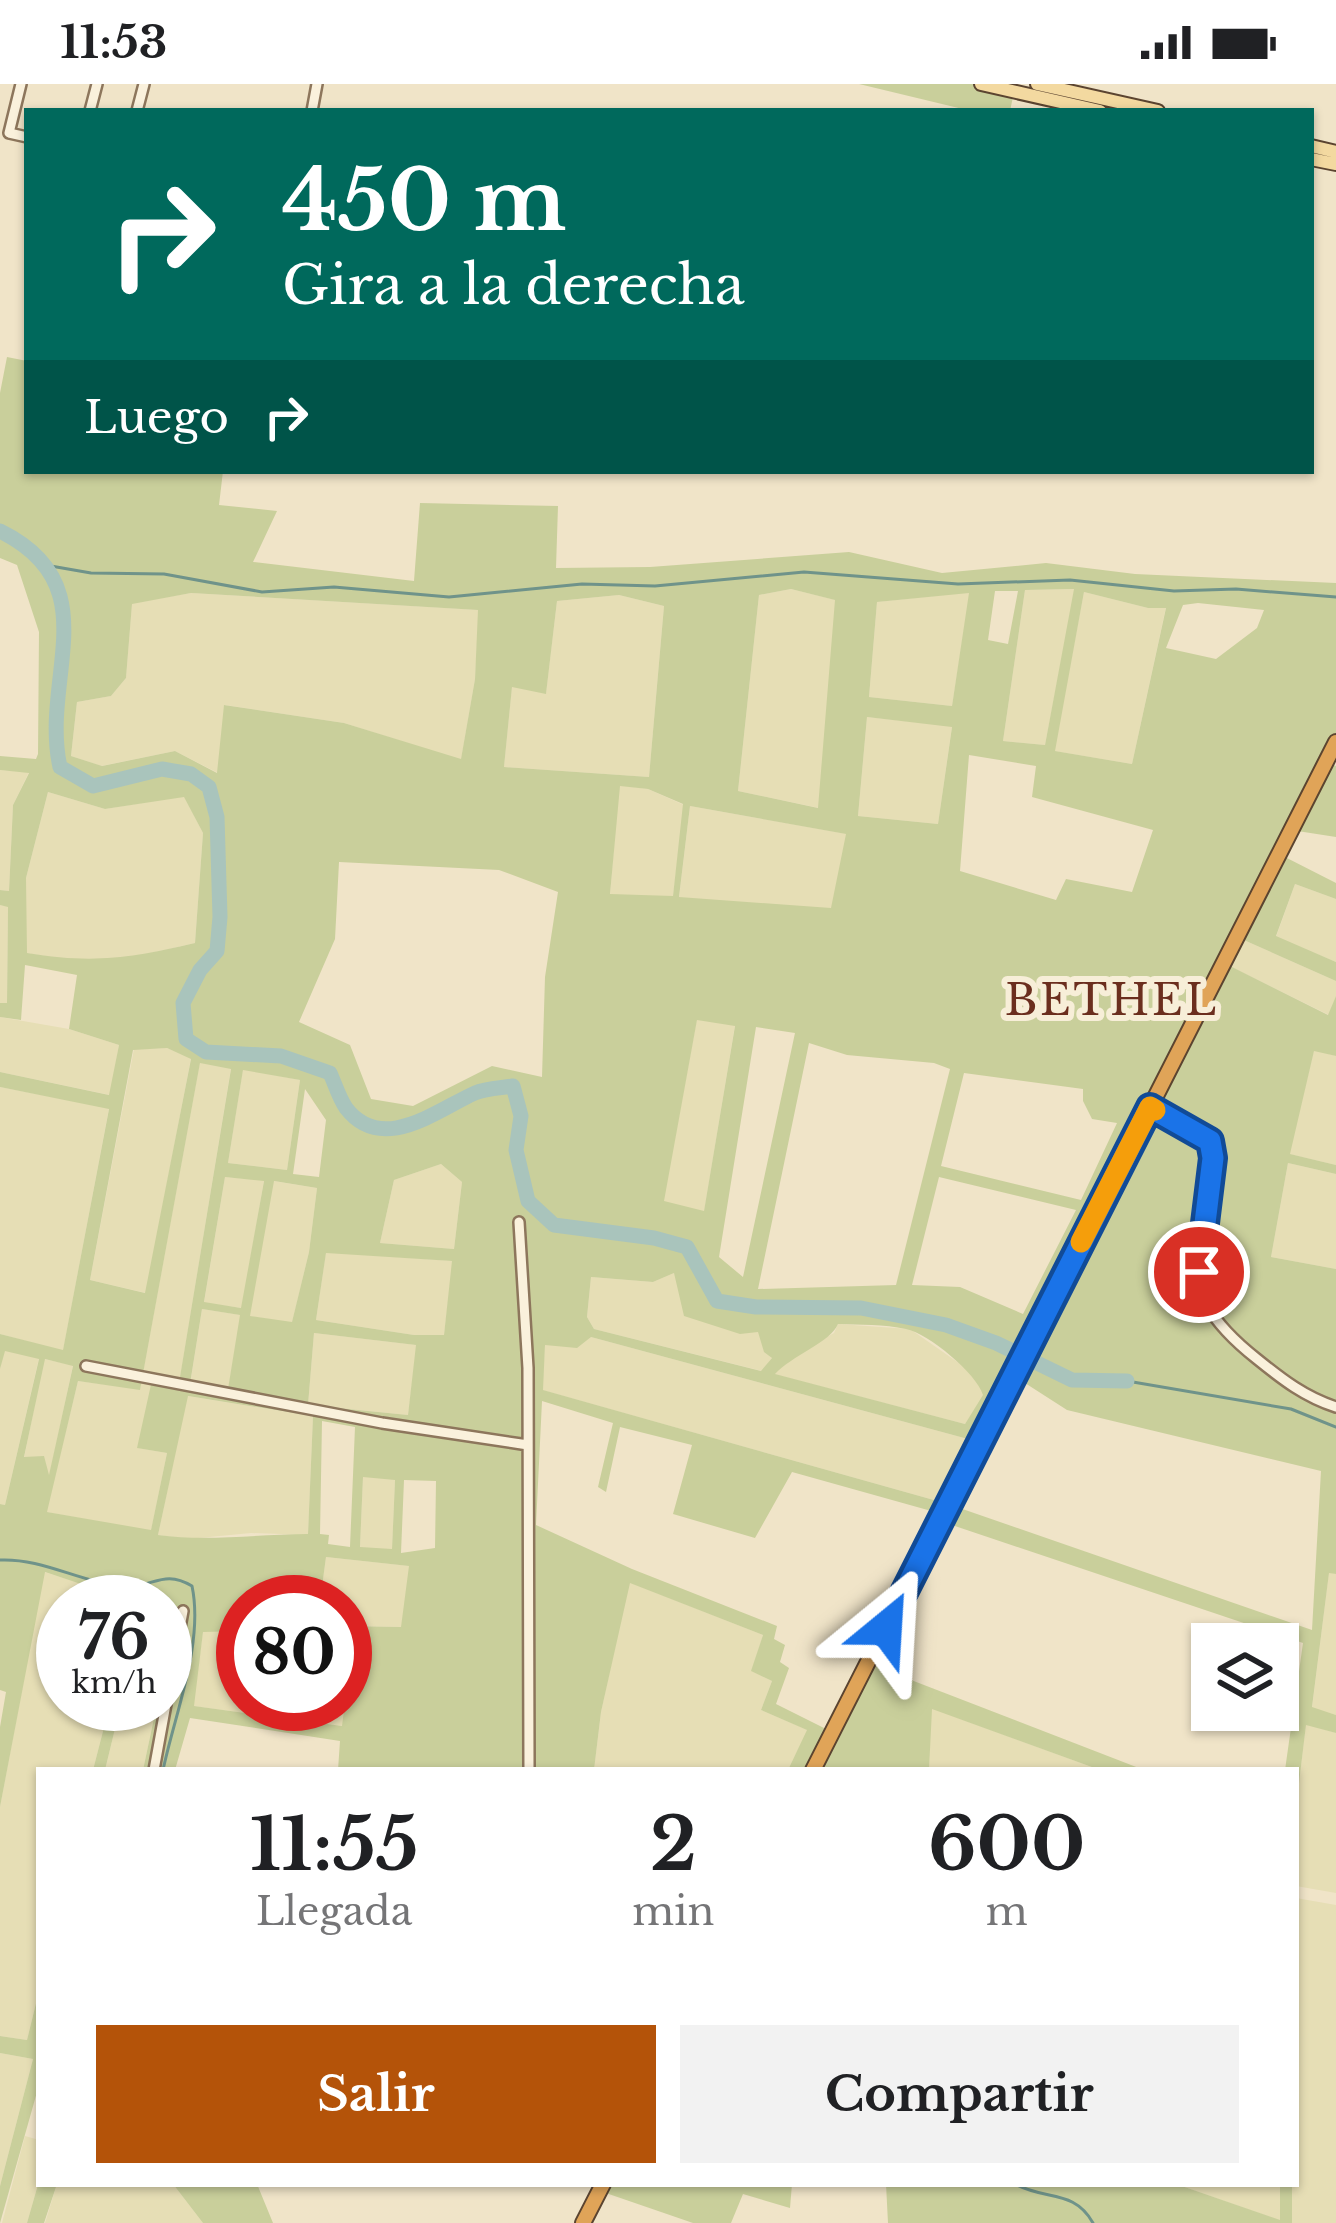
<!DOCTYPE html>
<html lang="es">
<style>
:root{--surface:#fff;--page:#f2f2f2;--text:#202124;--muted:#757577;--accent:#b45309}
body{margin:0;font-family:"Libre Baskerville",serif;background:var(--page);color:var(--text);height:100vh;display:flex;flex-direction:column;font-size:45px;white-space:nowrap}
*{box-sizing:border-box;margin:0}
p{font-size:39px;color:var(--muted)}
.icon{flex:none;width:66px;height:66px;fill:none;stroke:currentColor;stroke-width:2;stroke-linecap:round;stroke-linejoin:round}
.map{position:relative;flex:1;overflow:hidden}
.details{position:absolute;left:36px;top:1683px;width:1263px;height:420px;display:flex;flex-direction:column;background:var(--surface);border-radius:0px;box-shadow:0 3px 9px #0004}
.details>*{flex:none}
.banner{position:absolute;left:24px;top:24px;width:1290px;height:366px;border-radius:0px;box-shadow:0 3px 9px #0004;background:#00695c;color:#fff;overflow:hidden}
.controls{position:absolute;left:1191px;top:1539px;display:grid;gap:24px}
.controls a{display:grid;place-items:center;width:108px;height:108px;border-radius:0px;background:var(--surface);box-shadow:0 3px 9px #0004;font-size:60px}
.speed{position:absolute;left:36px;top:1491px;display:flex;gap:24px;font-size:60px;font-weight:700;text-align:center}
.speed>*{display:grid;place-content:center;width:156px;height:156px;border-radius:50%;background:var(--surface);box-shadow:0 3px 9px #0004;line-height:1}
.speed small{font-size:30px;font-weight:400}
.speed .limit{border:18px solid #d22;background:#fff;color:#111}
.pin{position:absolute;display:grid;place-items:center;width:102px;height:102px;color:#fff;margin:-51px;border:6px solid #fff;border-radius:50%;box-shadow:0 3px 12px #0007}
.me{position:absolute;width:132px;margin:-66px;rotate:27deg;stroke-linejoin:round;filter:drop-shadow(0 0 9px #0008)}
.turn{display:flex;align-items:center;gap:42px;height:252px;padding:0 60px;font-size:54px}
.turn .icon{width:156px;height:156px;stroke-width:2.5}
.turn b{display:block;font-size:84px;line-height:102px}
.then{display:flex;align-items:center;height:114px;padding:0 60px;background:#0003;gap:24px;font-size:45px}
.eta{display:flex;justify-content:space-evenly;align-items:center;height:204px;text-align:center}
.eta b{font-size:72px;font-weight:800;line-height:84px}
.action{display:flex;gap:24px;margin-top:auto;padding:24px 60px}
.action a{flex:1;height:138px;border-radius:0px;background:var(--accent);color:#fff;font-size:48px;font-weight:800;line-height:138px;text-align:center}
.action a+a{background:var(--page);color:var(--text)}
.status{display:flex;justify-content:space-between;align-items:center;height:84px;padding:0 60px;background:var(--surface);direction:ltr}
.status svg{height:33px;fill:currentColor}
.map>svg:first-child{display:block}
</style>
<div class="status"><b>11:53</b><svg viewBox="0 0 49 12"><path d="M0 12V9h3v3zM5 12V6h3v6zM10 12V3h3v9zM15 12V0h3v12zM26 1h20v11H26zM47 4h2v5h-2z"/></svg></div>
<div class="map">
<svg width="1336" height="2139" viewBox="0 0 1336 2139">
<rect width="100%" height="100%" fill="#f0e4c8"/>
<path fill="#e6deb5" d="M791 505 836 516 819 724 738 707 759 511Z
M1075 505 1045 661 1003 657 1025 506Z
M970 508 952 622 869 613 877 518Z
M1084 508 1148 524 1166 523 1132 680 1054 667Z
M191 509 479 526 475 595 461 676 344 639 225 621 218 689 175 667 101 682 71 672 77 618 111 612 126 594 132 519Z
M619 511 664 522 649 693 504 683 512 602 546 609 557 517Z
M867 633 952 642 938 740 858 732Z
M0 686 29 688 13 721 9 807 0 806Z
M619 701 648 705 684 721 673 813 610 811Z
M48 708 105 725 184 712 203 749 195 859 134 873 80 878 26 869V794Z
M690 722 847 750 832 825 679 814Z
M1295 800 1336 815V878L1276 853Z
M0 821 8 822 7 920 0 919Z
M1237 853 1336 897V912L1329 931 1223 879Z
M0 933 69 945 119 961 110 1011 0 988Z
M697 935 735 941 704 1128 663 1118Z
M167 964 191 974 146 1209 90 1196 134 965Z
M1314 966 1336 972V1081L1289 1070Z
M200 978 231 984 179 1300 138 1364 167 1369 151 1447 46 1428 78 1297 140 1305Z
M243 985 300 996 287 1086 228 1079Z
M0 1003 109 1024 63 1267 0 1250Z
M1288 1079 1336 1090V1185L1271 1173Z
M441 1080 462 1098 454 1165 380 1159 394 1096Z
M225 1093 264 1096 242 1224 204 1219Z
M273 1097 317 1104 309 1168 292 1239 249 1232Z
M326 1168 453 1177 444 1251H414L316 1236Z
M674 1189 759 1248 772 1274 762 1287 594 1245 587 1233 591 1193 653 1198Z
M202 1225 241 1231 228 1306 190 1301Z
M838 1240 910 1245 966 1284 978 1296 984 1311 965 1340 773 1290 793 1271 834 1249Z
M314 1249 417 1261 408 1331 308 1321Z
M591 1253 979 1358 948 1420 542 1306 545 1261Z
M4 1266 39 1274 5 1421 0 1420V1285Z
M44 1275 73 1281 49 1394 24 1374Z
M187 1312 313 1332 308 1451 251 1449 188 1455 158 1451Z
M363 1392 395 1395 392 1466 360 1464Z
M326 1473 410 1482 402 1543 345 1542V1518H320Z
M44 1488 135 1516 63 1518V1620H110L93 1686H39V1907L27 1956 0 1952V1723Z
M1329 1488 1336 1490V1631L1312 1624Z
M629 1498 763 1551 752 1587 772 1597 761 1626 808 1646 788 1686H594L601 1628Z
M203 1547H243V1620H345V1549L354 1550 343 1642 193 1622Z
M121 1620H157L143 1686H105Z
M931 1624 1100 1686H929Z
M1306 1640 1336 1649V1809L1296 1802V1724Z
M1296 1814 1336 1821V2139H1292V2100H1296Z
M0 1969 33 1975 0 2102Z
M25 2052 39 2056V2097L27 2139H2Z
M57 2100H173L203 2139H45Z
M1176 2100H1280L1281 2137Z"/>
<path fill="#c9cf9b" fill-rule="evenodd" d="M859 0H981L1014 8 1010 27H971Z
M7 273 27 277V387H223L219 421 277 427 253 478 414 497 420 419 558 422 556 484 650 483 849 468 942 489 1046 479 1135 490 1336 499V658L1326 677 1336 682V753L1291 746 1279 770 1336 799V815L1295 800 1276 852 1336 878V897L1237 853 1224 879 1328 931 1336 912V972L1314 967 1290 1070 1336 1081V1090L1288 1079 1271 1173 1336 1185V1490L1329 1489 1312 1623 1336 1631V1649L1306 1641 1296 1724V1686H1285L1303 1559 940 1437 942 1430 792 1388 755 1454 673 1430 692 1361 620 1343 606 1408 598 1403 613 1339 542 1317 536 1441 632 1485 777 1542 774 1555 785 1561 780 1578 789 1584 776 1620 832 1648 867 1579 1144 1686H1100L932 1625 929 1686H788L807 1646 761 1626 772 1597 751 1587 763 1551 630 1499 601 1628 594 1686H338L340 1657 190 1634 175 1686H143L157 1620H165V1580L170 1558 165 1518H135L45 1488 0 1723V1643L6 1608 0 1606V1420L5 1421 39 1275 5 1267 0 1285V1250L63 1266 109 1025 0 1003V988L109 1011 119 961 69 945 77 891 25 881 21 936 0 933V919H7L8 823 0 821V806L9 807 13 721 29 689 0 686V672L36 675 38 670 39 548 17 481 0 474V309ZM791 505 835 516 818 724 738 707 759 511ZM1074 505 1045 661 1003 657 1025 506ZM995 507H1018L1008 560 988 556ZM1084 508 1148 524H1166L1132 680 1055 667ZM191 509 478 526 475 595 461 675 344 639 224 621 217 689 175 667 102 682 71 672 77 618 111 612 126 594 132 520ZM969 509 952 622 869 613 877 518ZM619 511 664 522 649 693 504 683 512 603 546 610 557 517ZM1198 519 1264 526 1257 544 1216 575 1166 564 1183 521ZM867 633 952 643 938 740 858 732ZM969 671 1036 682 1032 713 1153 746 1132 808 1066 795 1056 816 960 787ZM620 702 648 705 683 720 673 812 610 810ZM48 708 105 725 184 713 203 749 195 859C131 874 93 880 27 869L26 794ZM690 722 846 750 831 824 679 813ZM339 778 499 786 558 808 545 893 542 993 492 982 413 1022 371 1015 350 961 299 938 335 855ZM697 936 735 942 704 1127 664 1117ZM756 943 795 949 743 1193 719 1173ZM809 959 847 971 934 979 950 985 896 1201 758 1205ZM167 964 191 975 145 1209 90 1196 133 966ZM200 979 231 985 179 1299 152 1296 137 1364 167 1369 151 1446 47 1428 78 1297 140 1306ZM243 986 300 996 287 1086 228 1079ZM964 989 1083 1005V1017L1092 1035 1117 1039 1081 1116 941 1082ZM305 1005 326 1036 319 1093 293 1090ZM441 1080 462 1098 454 1165 380 1159 394 1096ZM225 1093 264 1097 241 1224 204 1218ZM939 1093 1076 1126 1023 1230 960 1203 912 1201ZM274 1097 317 1104 309 1168 292 1238 250 1232ZM326 1169 452 1177 444 1251H414L316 1236ZM674 1189 684 1232 740 1250 758 1248 764 1268 772 1274 761 1287 594 1245 587 1233 591 1193 653 1198ZM202 1225 240 1231 228 1305 190 1300ZM838 1240C860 1241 884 1240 906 1245 929 1250 976 1289 983 1311L965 1340 775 1290C791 1272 831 1258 838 1240ZM314 1249 416 1261 408 1331 308 1321ZM591 1253 979 1358 1014 1292 1067 1326 1321 1387 1312 1546 948 1420 543 1306 545 1261 577 1264ZM45 1275 73 1282 49 1391 44 1372 24 1373ZM188 1312 313 1332 308 1450C258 1450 207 1458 158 1451ZM322 1337 355 1343 350 1463 328 1460 329 1451 320 1450ZM363 1393 395 1396 392 1465 360 1463ZM404 1396 436 1397 435 1464 401 1469ZM326 1473 409 1482 401 1543 345 1542V1549L354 1551 342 1642 194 1622 203 1548 243 1547V1518H320Z
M110 1620H121L105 1686H93Z
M39 1907 36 1960 39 2001 0 2139V2102L33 1975 0 1969V1952L27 1956Z
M39 2097 57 2100 44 2139H27Z
M173 2100H257L273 2139H203Z
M603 2100H792L790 2124 743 2110 731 2139H693L600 2107Z
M886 2100H1176L1280 2136V2100H1292V2139H888Z"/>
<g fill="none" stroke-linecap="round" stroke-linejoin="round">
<path stroke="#6f938a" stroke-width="3" d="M45 481 91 489 164 490 262 508 334 503 449 513 582 500 655 502 804 488 958 500 1070 496 1174 507 1236 505 1336 513
M1127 1297 1291 1325 1336 1343
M0 1476C46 1474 83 1501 129 1502 153 1503 164 1485 192 1502 204 1559 175 1629 163 1686
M1015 2100C1046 2117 1074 2105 1093 2139"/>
<path stroke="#a9c4bc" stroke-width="15" d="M0 447C110 501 40 594 60 683L93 702 162 685 191 690 209 703 217 733 220 833 217 867 200 886 183 919 186 955 206 968 281 972 330 989C335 1000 339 1014 346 1024 382 1071 437 1026 475 1009 486 1004 501 1004 513 1002L521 1032 516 1066 528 1117 554 1141 654 1154 687 1163 717 1217 756 1223 861 1224 946 1241 996 1259 1072 1296 1127 1297"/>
<g stroke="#8d765c" stroke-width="14">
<path id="minor" d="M21 0 9 49 27 53
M90 27 97 0
M137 27 144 0
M312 27 317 0
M1150 1023 1210 1056 1213 1074C1208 1110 1188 1191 1207 1221 1219 1243 1238 1260 1257 1275 1283 1296 1305 1313 1336 1323
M519 1138 528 1284 529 1686
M86 1282 382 1339 528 1361
M154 1686 183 1527"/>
</g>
<g stroke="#5b4430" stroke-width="16">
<path id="major" d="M981 0 1100 27
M1037 0 1158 27
M1311 62 1336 68
M1311 75 1336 80"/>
</g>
<g stroke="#5b4430" stroke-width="18">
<path id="highway" d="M813 1686 1336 658
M583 2139 603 2100"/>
</g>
<use href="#minor" stroke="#faf1dc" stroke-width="9"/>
<use href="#major" stroke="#f3d9a0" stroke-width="12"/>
<use href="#highway" stroke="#e0a458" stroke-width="14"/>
</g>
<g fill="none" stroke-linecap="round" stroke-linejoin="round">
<g stroke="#114b97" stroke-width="30">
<path id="route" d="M886 1544 1150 1023 1210 1057 1213 1074 1199 1188"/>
</g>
<use href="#route" stroke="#1a73e8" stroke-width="21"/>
<path stroke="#f59e0b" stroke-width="21" d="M1081 1158 1150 1023 1155 1026"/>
</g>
<g text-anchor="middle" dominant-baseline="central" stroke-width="12" stroke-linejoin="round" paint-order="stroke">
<g font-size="42" letter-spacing="3" fill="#6b2e1e" stroke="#f7eed8">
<text x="1112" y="916">BETHEL</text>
</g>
</g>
</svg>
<div class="controls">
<a><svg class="icon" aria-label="layers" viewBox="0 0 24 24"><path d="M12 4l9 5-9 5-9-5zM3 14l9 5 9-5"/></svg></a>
</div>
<div class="speed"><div>76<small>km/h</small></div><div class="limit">80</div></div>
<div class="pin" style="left:1199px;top:1188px;background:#d93025"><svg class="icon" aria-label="arrive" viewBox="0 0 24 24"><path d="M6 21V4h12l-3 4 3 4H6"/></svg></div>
<svg class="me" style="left:886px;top:1544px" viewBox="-20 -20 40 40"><path d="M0-17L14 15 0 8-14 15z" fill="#1a73e8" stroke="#fff" stroke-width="4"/></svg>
<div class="banner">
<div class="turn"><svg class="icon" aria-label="right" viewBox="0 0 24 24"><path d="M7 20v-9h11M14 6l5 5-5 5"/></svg><div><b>450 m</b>Gira a la derecha</div></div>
<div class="then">Luego<svg class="icon" aria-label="right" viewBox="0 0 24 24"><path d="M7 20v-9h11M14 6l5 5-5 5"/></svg></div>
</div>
<section class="details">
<div class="eta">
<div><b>11:55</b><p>Llegada</p></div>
<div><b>2</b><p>min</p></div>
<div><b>600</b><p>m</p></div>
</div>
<div class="action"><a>Salir</a><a>Compartir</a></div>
</section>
</div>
